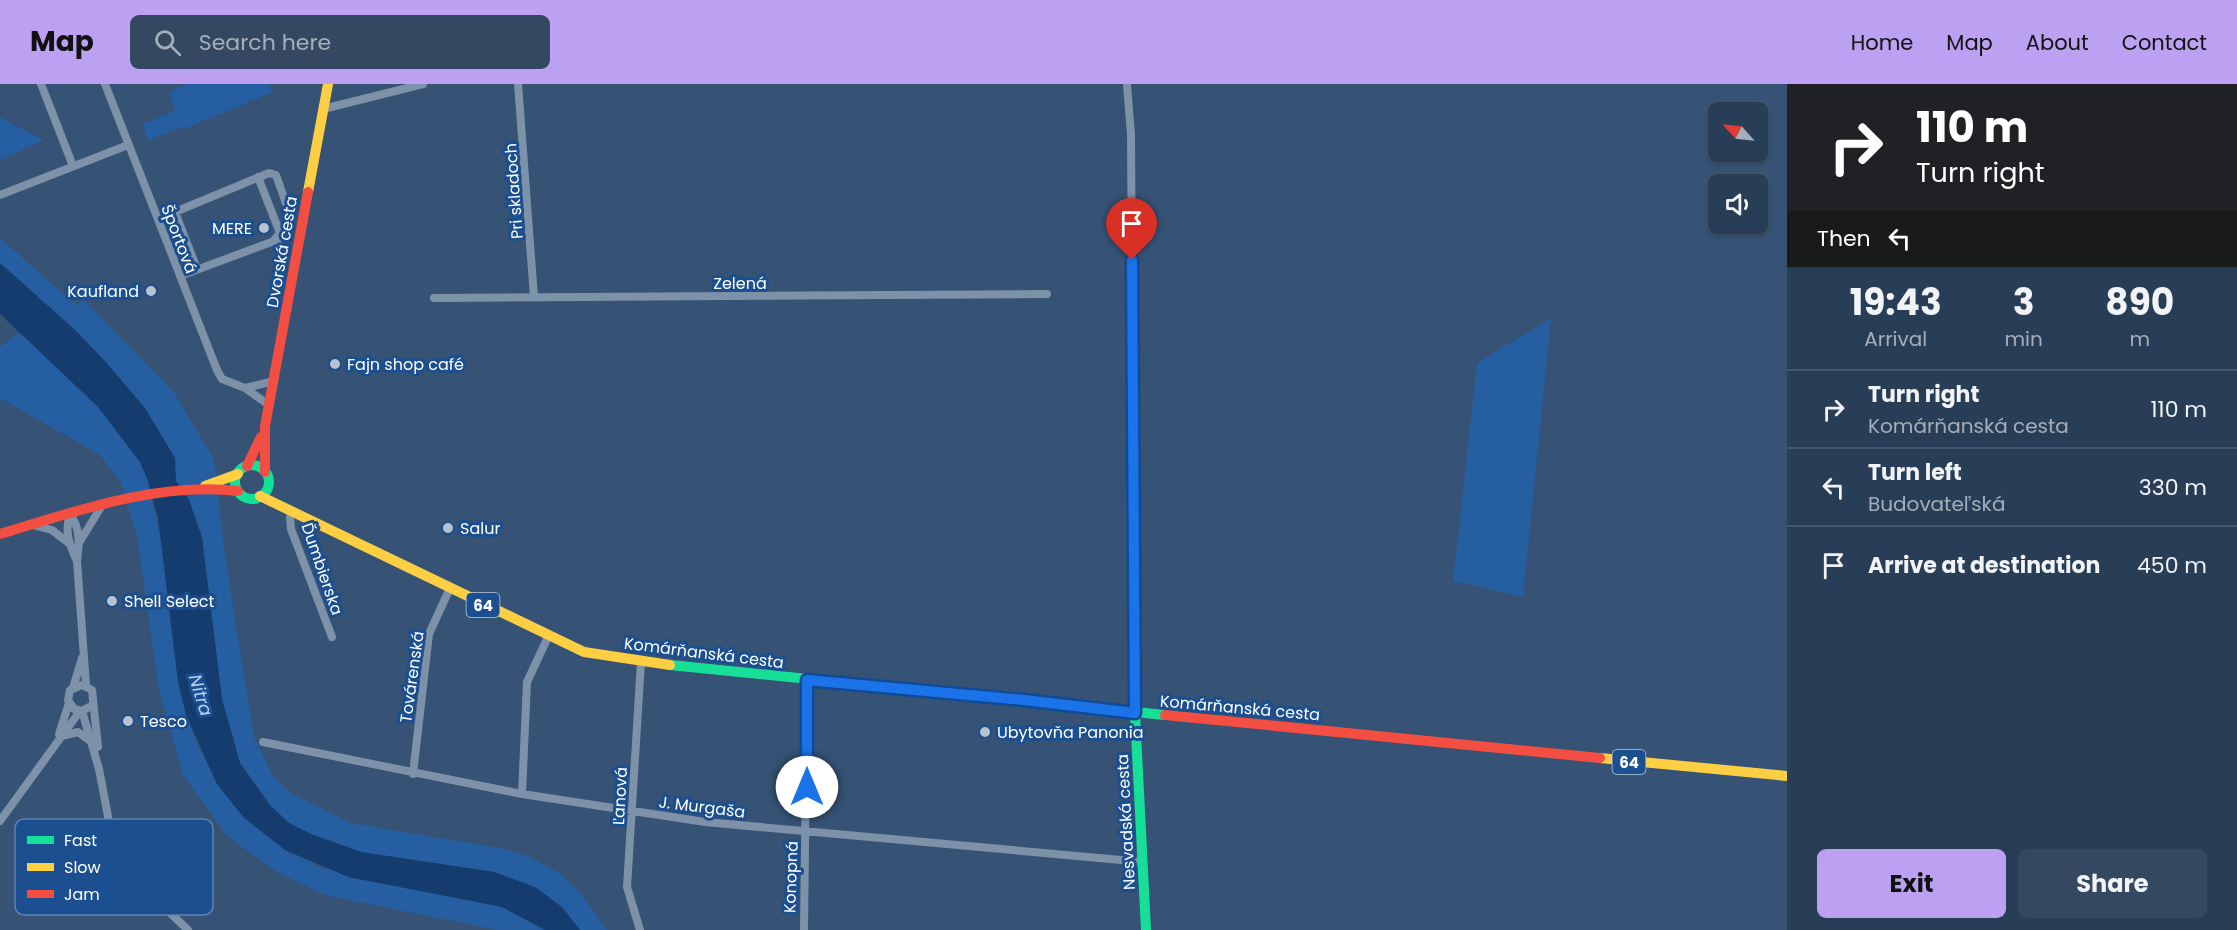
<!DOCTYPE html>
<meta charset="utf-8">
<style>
:root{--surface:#283e57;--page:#344961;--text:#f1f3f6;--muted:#a5aeba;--line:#44576d;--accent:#bca0f2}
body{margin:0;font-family:Poppins,sans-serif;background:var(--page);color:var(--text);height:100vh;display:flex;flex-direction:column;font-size:22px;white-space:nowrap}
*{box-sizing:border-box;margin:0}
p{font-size:20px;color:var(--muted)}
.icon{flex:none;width:33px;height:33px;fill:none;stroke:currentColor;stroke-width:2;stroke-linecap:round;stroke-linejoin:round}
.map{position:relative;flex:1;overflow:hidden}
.side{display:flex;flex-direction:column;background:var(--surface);width:450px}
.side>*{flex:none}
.guide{background:#202124;color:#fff;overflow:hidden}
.needle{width:39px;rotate:297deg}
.fabs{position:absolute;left:1708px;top:18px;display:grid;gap:12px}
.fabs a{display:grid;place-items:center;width:60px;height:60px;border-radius:9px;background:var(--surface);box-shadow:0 2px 4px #0004,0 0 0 2px var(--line);font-size:30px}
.pin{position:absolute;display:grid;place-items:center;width:51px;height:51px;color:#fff;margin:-62px -26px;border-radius:50% 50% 50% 0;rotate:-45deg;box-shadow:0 0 6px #0007}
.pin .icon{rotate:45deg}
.me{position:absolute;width:66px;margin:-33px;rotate:0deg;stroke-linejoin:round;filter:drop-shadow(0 0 4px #0008)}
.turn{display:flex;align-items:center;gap:21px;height:126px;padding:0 30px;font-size:27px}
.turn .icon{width:78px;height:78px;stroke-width:2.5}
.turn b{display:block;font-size:42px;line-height:51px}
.then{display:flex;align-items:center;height:57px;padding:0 30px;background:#0003;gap:12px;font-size:22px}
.eta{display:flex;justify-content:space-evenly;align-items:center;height:102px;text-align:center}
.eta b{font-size:36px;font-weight:700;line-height:42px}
.primary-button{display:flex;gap:12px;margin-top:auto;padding:12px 30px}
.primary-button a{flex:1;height:69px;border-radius:9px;background:var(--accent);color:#111;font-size:24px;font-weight:700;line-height:69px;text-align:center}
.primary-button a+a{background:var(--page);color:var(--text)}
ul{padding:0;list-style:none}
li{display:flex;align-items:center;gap:18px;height:78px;padding:0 30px;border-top:2px solid var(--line)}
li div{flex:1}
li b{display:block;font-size:22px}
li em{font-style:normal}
header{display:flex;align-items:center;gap:36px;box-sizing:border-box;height:84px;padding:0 30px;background:var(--accent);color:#111}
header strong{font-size:28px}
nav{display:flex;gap:33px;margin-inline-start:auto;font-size:21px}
.search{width:420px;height:54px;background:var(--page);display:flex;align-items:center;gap:15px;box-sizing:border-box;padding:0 21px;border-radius:9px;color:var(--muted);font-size:22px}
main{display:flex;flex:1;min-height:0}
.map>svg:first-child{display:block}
</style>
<header>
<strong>Map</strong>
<div class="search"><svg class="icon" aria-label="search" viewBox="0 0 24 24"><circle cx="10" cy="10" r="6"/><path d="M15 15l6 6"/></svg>Search here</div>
<nav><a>Home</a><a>Map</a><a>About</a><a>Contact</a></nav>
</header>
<main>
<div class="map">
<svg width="1787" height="846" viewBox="0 0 1787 846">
<rect width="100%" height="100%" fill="#365274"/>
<path fill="#265fa1" d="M188 0H269L273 8 184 45 182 43 148 56 142 40 175 27 169 8Z
M0 33 44 56 0 76Z
M0 154 77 222 83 215 173 307 214 375 225 472 254 653 273 692 292 710 351 739 499 764 528 772 558 788 580 808 607 846H580L494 788 361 768 311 750 289 739 270 721 240 679 222 615 202 453 189 416 176 397 175 374 145 324 103 275 74 245 0 179Z
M1551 234 1523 513 1453 497 1477 279Z
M20 248 98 323 140 378 148 397 161 456 178 598 195 655 217 700 285 766 323 784 502 823 545 846H498L325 811 277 788 227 752 183 691 159 607 137 452 120 397 100 371 0 314V263Z"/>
<path fill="#153c6e" d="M0 179 74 245 103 275 145 324 175 374 176 397 189 416 202 453 222 615 240 679 270 721 289 739 311 750 361 768 494 788 535 803 562 823 580 846H545L502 823 348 793 285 766 244 734 217 700 186 631 178 598 158 434 148 397 140 378 98 323 0 230Z"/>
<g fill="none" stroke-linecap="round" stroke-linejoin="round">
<path stroke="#7d92a8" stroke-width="8" d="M41 0 73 82
M105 0 217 286 222 295 245 304 269 321
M518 0 534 213
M1127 0 1131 51 1135 629
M323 25 423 0
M258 93 280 149 275 155
M0 111 128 61
M197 185 175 128 269 89 276 91 288 125
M180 192 285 153
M434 214 1047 210
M245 304 274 297
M293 427 290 433 291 445 332 553
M70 431C81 443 79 462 77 477L86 601
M70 431C64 446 70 462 76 475
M33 441 52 446 70 460
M79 459 101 423
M73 604 82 574
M91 622 82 627 74 625 68 616 70 606 82 601 92 606 98 663
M82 627 99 685 111 748 127 788 188 846
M59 650 69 619
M62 652 78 648 93 659
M263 658 522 710 705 738 1143 778
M413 690 429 550 450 504
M522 710 527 598 548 553
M0 737 80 627
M640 846 627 803 641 578
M804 846 807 596"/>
<path stroke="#16e098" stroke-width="10" d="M235 398a17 17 0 1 1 34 0a17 17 0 1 1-34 0Z
M670 581 1165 631
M1135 629 1146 846"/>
<path stroke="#ffcf43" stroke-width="10" d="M308 108 328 0
M205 402 238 390
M260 412 584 568 670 581
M1600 674 1787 692"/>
<path stroke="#f24e42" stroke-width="10" d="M247 382 261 353
M265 388V342L308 108
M0 450C76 427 158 398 238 407
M1165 631 1600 674"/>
</g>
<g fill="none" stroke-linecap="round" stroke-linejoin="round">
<g stroke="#114b97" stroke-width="15">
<path id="route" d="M807 703V596L1024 616 1135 629 1132 176"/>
</g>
<use href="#route" stroke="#1a73e8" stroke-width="10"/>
</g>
<g fill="#b9c2ce" stroke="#1b4f8f" stroke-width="2">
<circle cx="264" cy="144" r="6"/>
<circle cx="151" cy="207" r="6"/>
<circle cx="335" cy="280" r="6"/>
<circle cx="448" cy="444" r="6"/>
<circle cx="112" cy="517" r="6"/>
<circle cx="128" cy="637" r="6"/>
<circle cx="985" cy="648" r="6"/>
</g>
<g text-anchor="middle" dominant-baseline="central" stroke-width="6" stroke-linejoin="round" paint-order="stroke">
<g fill="#1b4f8f" stroke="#bbcadd" stroke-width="1.5">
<rect x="466.5" y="509" width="33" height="24" rx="4.5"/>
<rect x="1612.5" y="666" width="33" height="24" rx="4.5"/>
</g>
<g font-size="15" font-weight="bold" fill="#fff">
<text x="483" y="521">64</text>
<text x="1629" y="678">64</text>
</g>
<g font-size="16" fill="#fff" stroke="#1b4f8f">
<text transform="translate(514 107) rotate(-94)">Pri skladoch</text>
<text transform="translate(179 155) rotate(69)">Športová</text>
<text transform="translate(282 168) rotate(-80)">Dvorská cesta</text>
<text x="740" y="199">Zelená</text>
<text transform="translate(322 485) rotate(71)">Ďumbierska</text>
<text transform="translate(704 569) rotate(7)">Komárňanská cesta</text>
<text transform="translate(412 593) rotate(-82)">Továrenská</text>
<text transform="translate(1240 624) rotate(5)">Komárňanská cesta</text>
<text transform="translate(620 712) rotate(-87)">Ľanová</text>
<text transform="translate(702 723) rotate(7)">J. Murgaša</text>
<text transform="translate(1126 738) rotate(-93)">Nesvadská cesta</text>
<text transform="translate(791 793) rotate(-88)">Konopná</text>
</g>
<g font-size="16" fill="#fff" stroke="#1b4f8f" text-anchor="start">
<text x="252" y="144" text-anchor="end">MERE</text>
<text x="139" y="207" text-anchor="end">Kaufland</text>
<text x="347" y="280">Fajn shop café</text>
<text x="460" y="444">Salur</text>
<text x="124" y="517">Shell Select</text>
<text x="140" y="637">Tesco</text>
<text x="997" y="648">Ubytovňa Panonia</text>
</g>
<g font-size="18" font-style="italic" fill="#b5d3f5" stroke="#1b4f8f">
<text transform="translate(201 611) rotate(73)">Nitra</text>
</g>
</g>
<rect x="15" y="735" width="198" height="96" rx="9" fill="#1b4f8f" stroke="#5f84b1" stroke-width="1.5"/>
<rect x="27" y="752" width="27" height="8" fill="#16e098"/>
<rect x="27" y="779" width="27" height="8" fill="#ffcf43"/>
<rect x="27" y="806" width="27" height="8" fill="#f24e42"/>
<g font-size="16" fill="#fff">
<text x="64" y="762">Fast</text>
<text x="64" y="789">Slow</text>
<text x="64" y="816">Jam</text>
</g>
</svg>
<div class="fabs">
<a><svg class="needle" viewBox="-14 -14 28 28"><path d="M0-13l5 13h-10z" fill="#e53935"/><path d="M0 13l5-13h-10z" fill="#a5aeba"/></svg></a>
<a><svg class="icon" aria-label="sound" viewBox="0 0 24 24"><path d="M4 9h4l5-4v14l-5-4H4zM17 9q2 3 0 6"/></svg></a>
</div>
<div class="pin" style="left:1132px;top:176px;background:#d93025"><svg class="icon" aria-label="arrive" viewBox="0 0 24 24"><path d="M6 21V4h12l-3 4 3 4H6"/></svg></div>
<svg class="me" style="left:807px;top:703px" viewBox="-20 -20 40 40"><circle r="19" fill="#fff"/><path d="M0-13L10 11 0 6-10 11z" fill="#1a73e8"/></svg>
</div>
<section class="side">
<div class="guide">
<div class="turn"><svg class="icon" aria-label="right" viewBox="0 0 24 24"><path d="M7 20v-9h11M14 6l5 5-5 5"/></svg><div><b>110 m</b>Turn right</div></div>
<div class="then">Then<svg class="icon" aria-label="left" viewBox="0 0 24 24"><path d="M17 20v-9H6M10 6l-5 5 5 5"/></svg></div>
</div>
<div class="eta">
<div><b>19:43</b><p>Arrival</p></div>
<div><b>3</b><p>min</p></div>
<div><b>890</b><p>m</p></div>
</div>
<ul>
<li><svg class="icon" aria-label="right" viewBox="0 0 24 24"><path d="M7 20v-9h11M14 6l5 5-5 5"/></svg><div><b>Turn right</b><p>Komárňanská cesta</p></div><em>110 m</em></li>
<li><svg class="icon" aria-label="left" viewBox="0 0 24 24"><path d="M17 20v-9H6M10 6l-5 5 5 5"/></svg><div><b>Turn left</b><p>Budovateľská</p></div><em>330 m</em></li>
<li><svg class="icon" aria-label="arrive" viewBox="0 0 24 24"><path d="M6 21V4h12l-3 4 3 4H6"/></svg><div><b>Arrive at destination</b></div><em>450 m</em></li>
</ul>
<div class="primary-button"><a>Exit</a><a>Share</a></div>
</section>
</main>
